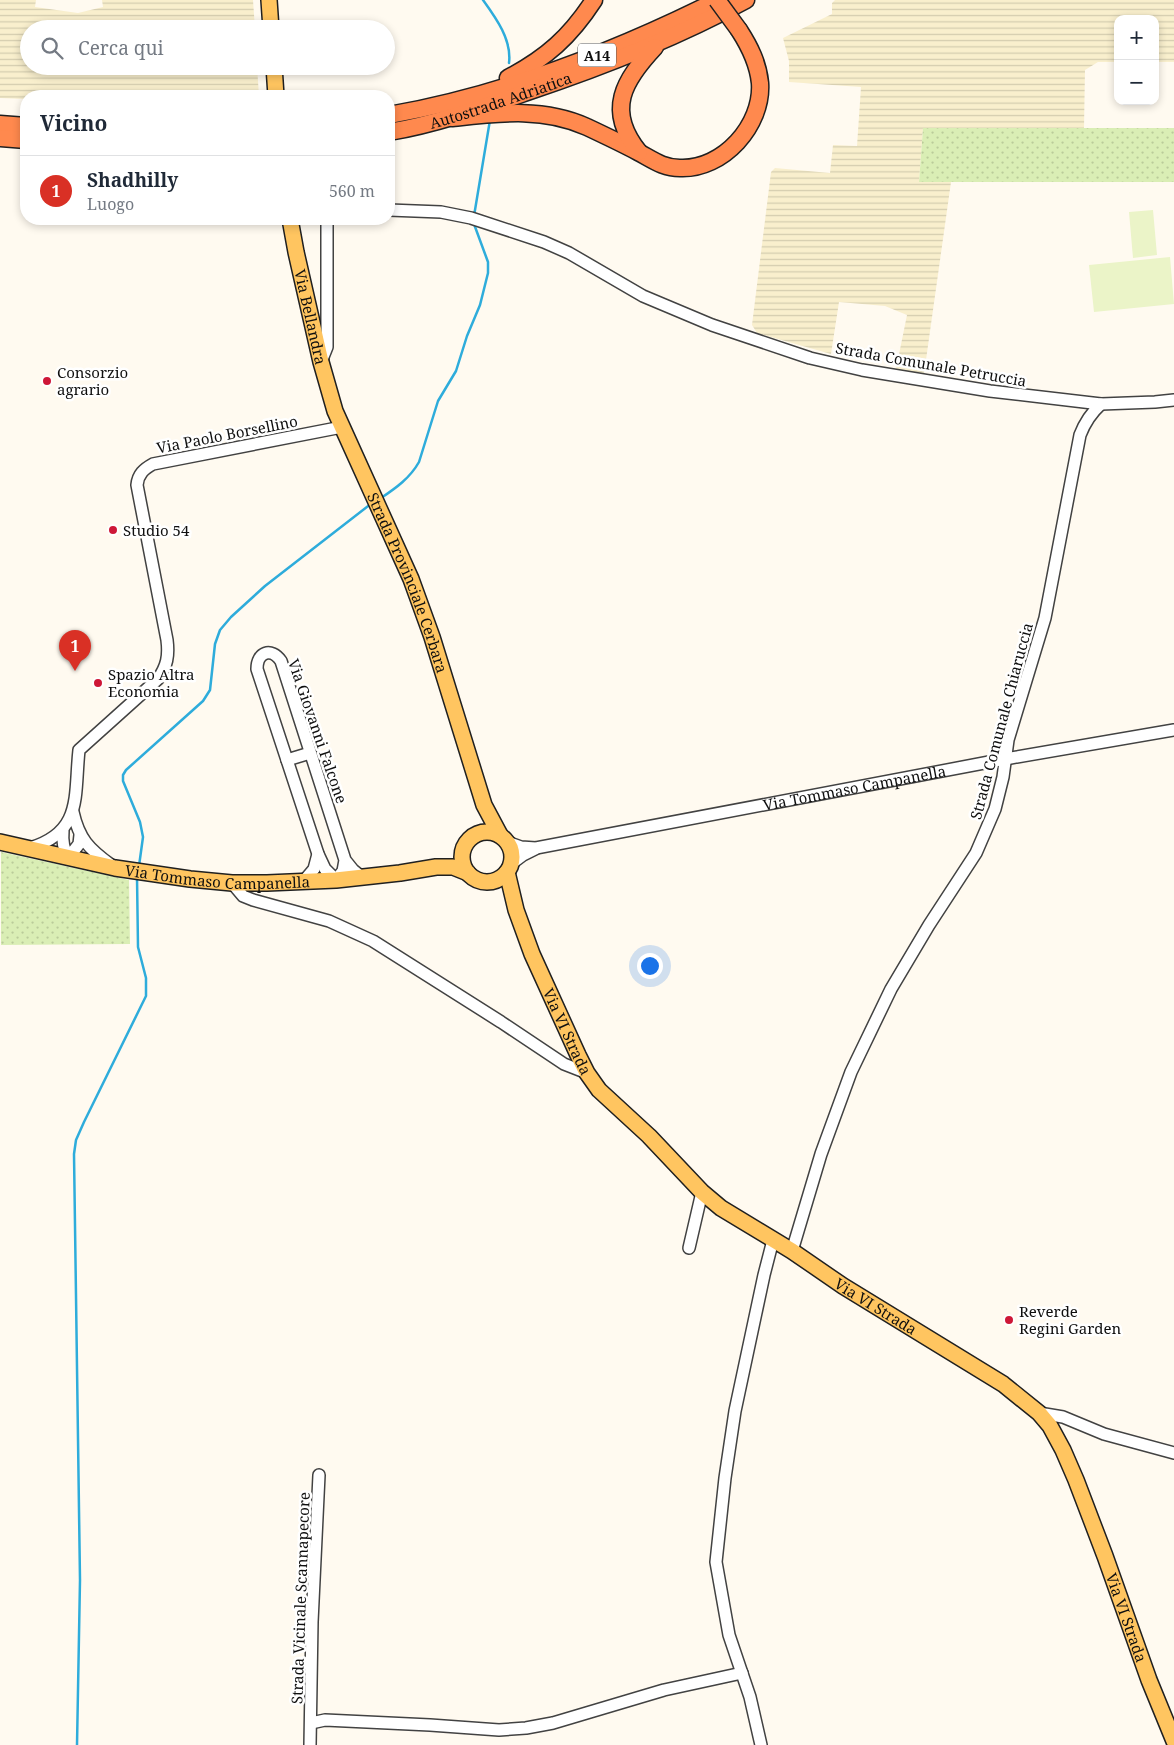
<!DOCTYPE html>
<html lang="it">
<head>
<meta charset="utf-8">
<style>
  body { margin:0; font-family:"Noto Serif",serif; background:#f6f6f7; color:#1f2937 }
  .controls { position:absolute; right:15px; top:15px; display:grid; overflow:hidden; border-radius:10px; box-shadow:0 2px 8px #0003 }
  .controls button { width:45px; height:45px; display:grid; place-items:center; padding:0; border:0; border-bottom:1px solid #e0e1e3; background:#fff; color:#1f2937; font:25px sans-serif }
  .you { position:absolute; left:649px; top:965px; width:18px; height:18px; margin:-12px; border:4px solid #fff; border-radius:50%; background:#1a73e8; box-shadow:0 0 0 8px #1a73e833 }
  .badge { display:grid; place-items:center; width:32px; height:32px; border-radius:50%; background:#d93025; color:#fff; font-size:16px; font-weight:700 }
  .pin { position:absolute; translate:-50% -41px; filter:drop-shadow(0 1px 2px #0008) }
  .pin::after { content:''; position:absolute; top:26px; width:18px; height:15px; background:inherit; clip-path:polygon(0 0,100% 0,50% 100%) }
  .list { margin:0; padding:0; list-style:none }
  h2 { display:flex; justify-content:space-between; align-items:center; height:65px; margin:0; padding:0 20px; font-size:21px }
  h2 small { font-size:16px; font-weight:400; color:#747a83 }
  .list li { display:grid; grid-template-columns:32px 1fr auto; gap:15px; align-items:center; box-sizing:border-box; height:70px; padding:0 20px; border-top:1px solid #e0e1e3 }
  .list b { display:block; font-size:19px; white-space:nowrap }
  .list p { margin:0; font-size:16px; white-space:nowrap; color:#747a83 }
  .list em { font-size:16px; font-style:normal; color:#747a83 }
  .icon { flex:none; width:28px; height:28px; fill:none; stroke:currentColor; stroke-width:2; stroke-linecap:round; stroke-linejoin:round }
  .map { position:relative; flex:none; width:1174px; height:1745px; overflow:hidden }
  .search { position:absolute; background:#fff; box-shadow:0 2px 8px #0003; left:20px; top:20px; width:375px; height:55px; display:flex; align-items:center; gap:12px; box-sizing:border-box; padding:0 18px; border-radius:28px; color:#747a83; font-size:19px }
  .panel { position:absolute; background:#fff; box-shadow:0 2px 8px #0003; left:20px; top:90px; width:375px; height:135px; border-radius:20px }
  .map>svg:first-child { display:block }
</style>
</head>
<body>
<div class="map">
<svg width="1174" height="1745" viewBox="0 0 1174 1745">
  <defs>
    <pattern id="farmland-rules" width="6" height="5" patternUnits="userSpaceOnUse" patternTransform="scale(1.25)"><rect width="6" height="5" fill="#f9efcd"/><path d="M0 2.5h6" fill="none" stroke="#d4ccaf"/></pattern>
    <pattern id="green-dots" width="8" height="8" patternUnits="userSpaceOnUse" patternTransform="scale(1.25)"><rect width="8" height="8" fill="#daeeb5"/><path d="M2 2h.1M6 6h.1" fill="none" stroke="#bacb9a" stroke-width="1.8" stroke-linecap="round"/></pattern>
  </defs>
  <rect width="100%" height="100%" fill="#fffaf0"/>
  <path fill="url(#farmland-rules)" d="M 0,0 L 36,0 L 35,7 L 78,13 L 103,7 L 102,0 L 253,0 L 255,29 L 29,29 L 29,66 L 257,66 L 259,96 L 26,96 L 26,99 L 0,98 Z
    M 835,0 L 1174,0 L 1174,62 L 1155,62 L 1155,19 L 1118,19 L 1118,62 L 1098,62 L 1085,70 L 1084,128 L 923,128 L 919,182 L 951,182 L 924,374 L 896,369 L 907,315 L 885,306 L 839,302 L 831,354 L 757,333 L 752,325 L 771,172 L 775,168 L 830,173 L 833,145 L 857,146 L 861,87 L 789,82 L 789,61 L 783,38 L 832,14 L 832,3 Z"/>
  <path fill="url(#green-dots)" d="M 923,128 L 1174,128 L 1174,182 L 919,182 Z
    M 1,852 L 129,880 L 130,944 L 1,945 Z"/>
  <path fill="#ebf4c8" d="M 1153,210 L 1157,255 L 1133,258 L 1129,212 Z
    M 1170,257 L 1174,304 L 1094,312 L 1089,265 Z"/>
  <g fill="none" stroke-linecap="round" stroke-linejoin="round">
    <path stroke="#2eacdb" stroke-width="2.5" d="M 483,0 C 496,18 512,40 509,63
      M 474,216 L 490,120
      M 381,498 C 396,488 410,478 419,462 L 438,401 L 456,371 L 467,336 L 480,305 L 488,273 L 488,262 L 474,224
      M 139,866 L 143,837 L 140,822 L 123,781 L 123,775 L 126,770 L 203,701 L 210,690 L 215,644 L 220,630 L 231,617 L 265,586 L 372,503
      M 77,1745 L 80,1580 L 74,1154 L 76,1140 L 84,1122 L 146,996 L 146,978 L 138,947 L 137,877"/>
    <g stroke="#424242" stroke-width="14">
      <g id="minor">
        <path d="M 389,210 L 441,212 L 471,218 L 544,242 L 569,253 L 643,296 L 712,325 L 810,358 L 862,370 L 990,391 L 1101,404 L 1155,402 L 1174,400"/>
        <path d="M 321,362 L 327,347 L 327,219"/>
        <path d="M 287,760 L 310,753"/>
        <path d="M 73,812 C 79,839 89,849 111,865"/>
        <path d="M 63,831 C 62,841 63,848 68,858 L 79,844 L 80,835"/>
        <path id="s1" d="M 507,842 L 521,847 L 536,848 L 1005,759 L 1174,730"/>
        <path d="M 30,848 C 83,832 74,796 79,750 L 158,679 C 167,666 169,656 167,640 L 137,485 C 138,474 144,469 153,464 L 342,427"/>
        <path d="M 345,860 L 343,871 L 336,880 L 325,869 L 318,854 L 257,669 C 257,652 271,647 281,661 L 345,860 L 353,870 L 363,878"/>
        <path d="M 511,864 L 523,855 L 535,849"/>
        <path d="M 303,882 L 314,869 L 318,854"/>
        <path d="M 232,883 L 243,896 L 253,900 L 329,921 L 373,941 L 501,1022 L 564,1064 L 587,1073"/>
        <path d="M 689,1248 L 702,1192"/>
        <path d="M 792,1251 L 821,1154 L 851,1072 L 891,989 L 929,925 L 976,853 L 995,809 L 1003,777 L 1008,740 L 1045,618 L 1080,435 C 1085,422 1091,413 1101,404"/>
        <path d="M 1039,1413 L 1063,1417 L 1104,1434 L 1174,1453"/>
        <path d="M 311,1723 L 325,1720 L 430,1725 L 499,1730 L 526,1728 L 553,1723 L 664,1690 L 742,1673"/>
        <path d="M 310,1745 L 312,1622 L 319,1475"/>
        <path d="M 761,1745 L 750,1697 L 729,1635 L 716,1562 L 725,1478 L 735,1411 L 764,1275 L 773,1240"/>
      </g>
    </g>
    <g stroke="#202020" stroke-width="18">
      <g id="major">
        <path d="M 269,0 L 271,29"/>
        <path d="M 274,66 L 276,96"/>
        <path id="s2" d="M 290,219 L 296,252 L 321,362 L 335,411 L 411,579 L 432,637 L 484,805 L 500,835"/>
        <circle cx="487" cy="857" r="25"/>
        <path id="s3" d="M 0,842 L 115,868 L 190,879 L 232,883 L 267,883 L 336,880 L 400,873 L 436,867 L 453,867 L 468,873"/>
        <path id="s4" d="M 507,872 L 516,910 L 532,954 L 578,1055 L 587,1073 L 599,1090 L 649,1136 L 702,1192 L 721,1208 L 792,1251 L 843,1286 L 1003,1384 L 1039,1413 L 1050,1426 L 1063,1450 L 1076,1480 L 1105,1556 L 1149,1680 L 1174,1741"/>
      </g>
    </g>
    <g stroke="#202020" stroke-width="19">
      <g id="highway">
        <path d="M 508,78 C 546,58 570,37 594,0"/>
        <path d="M 389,115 C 504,95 614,52 718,0"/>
        <path d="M 452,118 C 498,113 544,107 587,127 C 604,135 621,143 638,152 C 653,160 663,168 680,168 C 723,170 763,125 760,83 C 758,63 750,47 739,30"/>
        <path d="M 0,124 L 26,126"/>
        <path id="s5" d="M 389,132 C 436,124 481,108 527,92 C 602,67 676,38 746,0"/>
        <path d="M 0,138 L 26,140"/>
        <path d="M 639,152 C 605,110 624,80 655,47"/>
      </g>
    </g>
    <use href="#minor" stroke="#fff" stroke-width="11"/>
    <use href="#major" stroke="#ffc560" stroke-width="15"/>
    <use href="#highway" stroke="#ff894e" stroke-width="16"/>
    <g stroke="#202020" stroke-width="19" stroke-linecap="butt">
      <path id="highway-bridge" d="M 717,0 L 739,30"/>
    </g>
    <use href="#highway-bridge" stroke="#ff894e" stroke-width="16"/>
  </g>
  <g fill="#ce1737" stroke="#fff" stroke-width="2">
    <circle cx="47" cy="381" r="5"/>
    <circle cx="113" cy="530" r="5"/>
    <circle cx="98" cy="683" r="5"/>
    <circle cx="1009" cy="1320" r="5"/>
  </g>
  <g text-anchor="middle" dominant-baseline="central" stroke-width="5" stroke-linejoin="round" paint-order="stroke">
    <rect fill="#fff" stroke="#575757" stroke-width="1" x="578" y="43.5" width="38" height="23" rx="4"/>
    <g font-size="14" font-weight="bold" fill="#0f0f0f">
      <text x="597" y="55">A14</text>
    </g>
    <g font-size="15" fill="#0f0f0f" stroke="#fff">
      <text stroke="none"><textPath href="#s5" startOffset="116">Autostrada Adriatica</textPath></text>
      <text stroke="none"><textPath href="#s2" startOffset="100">Via Bellandra</textPath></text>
      <text transform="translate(931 364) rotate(10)">Strada Comunale Petruccia</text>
      <text transform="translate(227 434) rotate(-11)">Via Paolo Borsellino</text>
      <text stroke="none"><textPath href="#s2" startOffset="384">Strada Provinciale Cerbara</textPath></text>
      <text transform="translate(1001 721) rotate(-75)">Strada Comunale Chiaruccia</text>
      <text transform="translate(318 731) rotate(71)">Via Giovanni Falcone</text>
      <text stroke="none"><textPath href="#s1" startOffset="354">Via Tommaso Campanella</textPath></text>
      <text stroke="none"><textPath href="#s3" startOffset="221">Via Tommaso Campanella</textPath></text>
      <text stroke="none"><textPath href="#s4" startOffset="171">Via VI Strada</textPath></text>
      <text stroke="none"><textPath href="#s4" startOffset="591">Via VI Strada</textPath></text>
      <text transform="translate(300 1598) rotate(-88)">Strada Vicinale Scannapecore</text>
      <text stroke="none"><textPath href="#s4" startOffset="1010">Via VI Strada</textPath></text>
    </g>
    <g font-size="15" fill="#0f0f0f" stroke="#fff" text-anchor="start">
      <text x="57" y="372">Consorzio<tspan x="57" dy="17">agrario</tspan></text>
      <text x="123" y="530">Studio 54</text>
      <text x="108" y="674">Spazio Altra<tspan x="108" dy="17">Economia</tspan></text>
      <text x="1019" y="1311">Reverde<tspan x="1019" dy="17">Regini Garden</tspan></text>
    </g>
  </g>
</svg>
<div class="controls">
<button>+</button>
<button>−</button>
</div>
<div class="you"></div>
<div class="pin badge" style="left:75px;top:671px">1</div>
<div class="search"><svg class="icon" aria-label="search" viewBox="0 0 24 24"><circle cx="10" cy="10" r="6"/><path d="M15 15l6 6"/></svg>Cerca qui</div>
<section class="panel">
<h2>Vicino<small></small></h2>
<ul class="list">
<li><span class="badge">1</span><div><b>Shadhilly</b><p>Luogo</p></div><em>560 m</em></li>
</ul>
</section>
</div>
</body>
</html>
